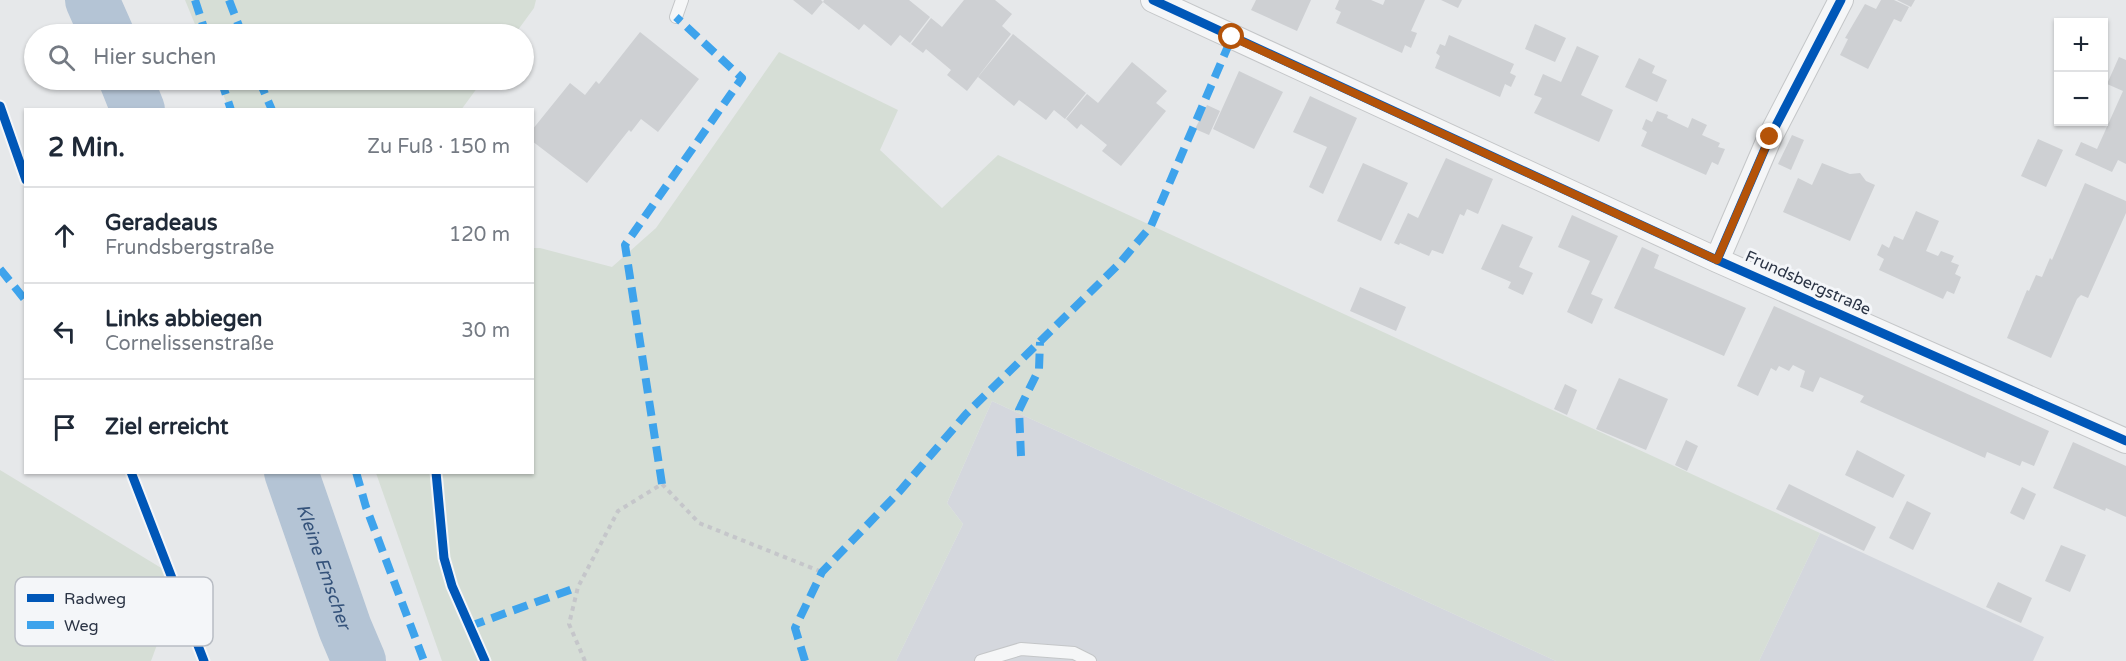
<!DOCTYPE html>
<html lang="de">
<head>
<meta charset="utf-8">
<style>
  body { margin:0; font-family:"Varela Round",sans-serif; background:#f2f2f3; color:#1f2937 }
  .controls { position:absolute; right:18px; top:18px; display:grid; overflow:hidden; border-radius:0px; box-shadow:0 2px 4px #0004 }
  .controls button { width:54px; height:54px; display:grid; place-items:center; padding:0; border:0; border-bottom:2px solid #e0e1e3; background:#fff; color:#1f2937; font:30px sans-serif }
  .stop { position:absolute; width:18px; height:18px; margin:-14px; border:4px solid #b45309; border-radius:50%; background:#fff }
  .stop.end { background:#b45309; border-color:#fff; box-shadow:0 2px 6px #0008 }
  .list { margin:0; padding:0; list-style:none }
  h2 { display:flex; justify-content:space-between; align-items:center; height:78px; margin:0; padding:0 24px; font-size:26px }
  h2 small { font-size:20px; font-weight:400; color:#747a83 }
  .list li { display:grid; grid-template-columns:39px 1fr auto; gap:18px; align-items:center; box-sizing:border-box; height:96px; padding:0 24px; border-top:2px solid #e0e1e3 }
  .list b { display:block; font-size:22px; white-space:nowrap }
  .list p { margin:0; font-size:20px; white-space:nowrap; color:#747a83 }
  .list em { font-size:20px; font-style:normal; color:#747a83 }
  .icon { flex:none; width:33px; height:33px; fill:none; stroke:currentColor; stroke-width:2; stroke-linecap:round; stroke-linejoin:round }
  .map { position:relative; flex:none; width:2126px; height:661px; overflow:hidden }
  .search { position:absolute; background:#fff; box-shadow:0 2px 4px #0004; left:24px; top:24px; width:510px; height:66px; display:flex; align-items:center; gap:15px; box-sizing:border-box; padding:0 21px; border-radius:33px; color:#747a83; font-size:22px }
  .panel { position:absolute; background:#fff; box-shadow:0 2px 4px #0004; left:24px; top:108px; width:510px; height:366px; border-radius:0px }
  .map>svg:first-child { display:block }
</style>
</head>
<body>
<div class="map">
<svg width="2126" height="661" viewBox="0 0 2126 661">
  <rect width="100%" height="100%" fill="#e6e8ea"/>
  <path fill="#d4d7dd" d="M 992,401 L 1556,661 L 896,661 L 963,524 L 947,503 Z
    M 1820,533 L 2044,637 L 2033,661 L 1759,661 Z"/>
  <path fill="#d6ded6" d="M 185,0 L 536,0 L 534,8 L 515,34 L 199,34 Z
    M 779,52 L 898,110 L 880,150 L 942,208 L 998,155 L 1820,533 L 1759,661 L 1556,661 L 992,401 L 947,503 L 963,524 L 896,661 L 442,661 L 376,473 L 532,472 L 533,248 L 540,248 L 612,267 L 656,228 Z
    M 217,80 L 483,80 L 461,110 L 229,109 Z
    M 0,470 L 181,580 L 151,661 L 0,661 Z"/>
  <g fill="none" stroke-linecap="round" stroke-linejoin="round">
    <g stroke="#b4c4d5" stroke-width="54">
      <path d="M 92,0 L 107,34"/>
      <path d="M 126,80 L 138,110"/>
      <path id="s1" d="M 291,472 L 345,628 L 359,661"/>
    </g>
  </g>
  <path fill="#ced0d3" d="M 793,0 L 821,0 L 823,2 L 812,15 Z
    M 824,0 L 909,0 L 930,17 L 910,43 L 900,35 L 891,46 L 864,24 L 859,30 L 823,2 Z
    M 964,0 L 995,0 L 1012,14 L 1002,26 L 1011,34 L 967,91 L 947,75 L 951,70 L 926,49 L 923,53 L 911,44 L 931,18 L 942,27 Z
    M 1256,0 L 1311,0 L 1297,31 L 1251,10 Z
    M 1339,0 L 1371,0 L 1383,5 L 1385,0 L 1425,0 L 1411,31 L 1417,33 L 1411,48 L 1405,45 L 1402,53 L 1336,23 L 1341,12 L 1335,9 Z
    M 1441,0 L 1462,0 L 1458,8 Z
    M 1881,0 L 1894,0 L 1909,7 L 1901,22 L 1894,19 L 1868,69 L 1840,55 L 1848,39 L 1845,38 L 1865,4 L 1876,9 Z
    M 1897,0 L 1915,0 L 1911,7 Z
    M 1535,24 L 1566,38 L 1555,62 L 1525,49 Z
    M 640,32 L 699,79 L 658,132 L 641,119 L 631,132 L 629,130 L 587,183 L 532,141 L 532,130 L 570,83 L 585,95 L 596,81 L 599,84 Z
    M 1013,34 L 1086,93 L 1065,119 L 1054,110 L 1046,120 L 1019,100 L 1014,106 L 978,77 Z
    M 1449,35 L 1514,64 L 1510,73 L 1516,76 L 1511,87 L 1505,84 L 1500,97 L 1435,68 L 1440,56 L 1436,53 L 1440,44 L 1445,46 Z
    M 1577,46 L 1599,56 L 1581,95 L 1613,110 L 1599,142 L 1534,113 L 1542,98 L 1534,95 L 1543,74 L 1561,82 Z
    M 2119,57 L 2126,60 L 2126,164 L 2118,160 L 2112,172 L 2075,155 L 2081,142 L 2097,149 L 2123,91 L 2107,84 Z
    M 1639,58 L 1655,66 L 1652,73 L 1667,80 L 1657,102 L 1625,87 Z
    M 1132,62 L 1167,91 L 1156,103 L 1166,111 L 1121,166 L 1102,151 L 1107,145 L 1081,124 L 1077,129 L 1066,119 L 1087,94 L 1098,103 Z
    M 1239,71 L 1283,92 L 1254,149 L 1213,129 Z
    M 1310,96 L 1357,118 L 1323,194 L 1309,187 L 1327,147 L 1293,132 Z
    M 1207,105 L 1220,111 L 1209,135 L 1195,129 Z
    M 1657,111 L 1668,115 L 1667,118 L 1688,128 L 1692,118 L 1707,125 L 1702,135 L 1720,143 L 1718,147 L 1725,149 L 1718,165 L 1712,162 L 1706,175 L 1641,146 L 1647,132 L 1642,129 L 1646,119 L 1652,122 Z
    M 1792,135 L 1804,140 L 1791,170 L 1778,164 Z
    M 2038,139 L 2063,150 L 2046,187 L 2021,176 Z
    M 1446,158 L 1493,179 L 1478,214 L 1467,209 L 1464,216 L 1460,214 L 1443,254 L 1432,250 L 1429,256 L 1400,243 L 1399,245 L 1394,243 L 1408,213 L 1418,218 Z
    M 1363,163 L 1408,183 L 1381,241 L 1337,221 Z
    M 1822,163 L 1850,174 L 1860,173 L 1866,181 L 1875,185 L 1850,241 L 1783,212 L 1798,178 L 1812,185 Z
    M 2085,183 L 2126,201 L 2126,213 L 2088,298 L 2081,295 L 2077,299 L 2051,358 L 2007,338 L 2027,290 L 2029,291 L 2036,275 L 2042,277 L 2050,258 L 2052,260 Z
    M 1916,211 L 1939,221 L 1926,251 L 1938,256 L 1941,251 L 1954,256 L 1951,262 L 1959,265 L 1955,274 L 1961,277 L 1954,294 L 1947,291 L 1943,299 L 1879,270 L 1884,259 L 1877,255 L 1882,244 L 1889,248 L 1894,236 L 1903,240 Z
    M 1572,215 L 1618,236 L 1591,294 L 1603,299 L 1592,324 L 1567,312 L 1590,261 L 1558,247 Z
    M 1502,224 L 1533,237 L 1519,267 L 1533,273 L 1523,295 L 1508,288 L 1511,282 L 1481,269 Z
    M 1642,247 L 1659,255 L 1654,268 L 1746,308 L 1724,356 L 1614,308 Z
    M 1360,287 L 1406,307 L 1396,331 L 1350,311 Z
    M 1774,306 L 2049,431 L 2034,466 L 2022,461 L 2020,466 L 1987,452 L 1985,458 L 1860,402 L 1864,396 L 1820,377 L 1813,392 L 1800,387 L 1805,371 L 1793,365 L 1789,371 L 1779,366 L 1776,371 L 1771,368 L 1758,396 L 1737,386 Z
    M 1619,378 L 1668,399 L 1646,450 L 1596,429 Z
    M 1565,384 L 1577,390 L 1567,415 L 1554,409 Z
    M 1686,440 L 1698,446 L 1687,471 L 1675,465 Z
    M 2073,442 L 2126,466 L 2126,517 L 2106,508 L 2105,511 L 2053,488 Z
    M 1857,450 L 1905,475 L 1893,498 L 1845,475 Z
    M 1789,484 L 1876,527 L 1864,551 L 1776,509 Z
    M 2022,487 L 2036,494 L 2024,520 L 2010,513 Z
    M 1907,501 L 1931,513 L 1913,550 L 1889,538 Z
    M 2061,545 L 2086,555 L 2070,592 L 2045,581 Z
    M 1998,582 L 2032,598 L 2021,623 L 1986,607 Z"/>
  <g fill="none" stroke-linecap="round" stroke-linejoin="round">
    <g stroke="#c4c6c8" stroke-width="14">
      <path id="lane" d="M 676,17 L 682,0
        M 981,661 L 1021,649 L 1074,653 L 1090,661"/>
    </g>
    <g stroke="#c4c6c8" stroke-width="26">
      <path id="street" d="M 1153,0 L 1717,260 L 2126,441
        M 1717,260 L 1770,137 L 1841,0"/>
    </g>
    <path stroke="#c5c6ca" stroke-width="4" stroke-dasharray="4.5 4.5" stroke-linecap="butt" d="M 585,661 L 569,624 L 578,587 L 618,511 L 662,484 L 699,523 L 822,572"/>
    <use href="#lane" stroke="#f5f6f7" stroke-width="12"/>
    <use href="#street" stroke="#f5f6f7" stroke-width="24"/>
    <path stroke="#3ea3ec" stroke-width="8" stroke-dasharray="15 8" stroke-linecap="butt" d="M 195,0 L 206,34
      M 229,0 L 242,34
      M 221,80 L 231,110
      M 259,80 L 272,110
      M 0,269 L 26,301
      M 1021,456 L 1019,410 L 1039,369 L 1040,342
      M 356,472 L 366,507 L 424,661
      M 662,484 L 625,245 L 742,78 L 676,17
      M 470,626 L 578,587
      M 805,661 L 795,628 L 822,572 L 900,491 L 966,414 L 1119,264 L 1151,226 L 1232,37"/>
    <g stroke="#f4f6f9" stroke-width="13">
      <path id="cycleway" d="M 1153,0 L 1717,260 L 2126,441
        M 0,106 L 26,180
        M 1717,260 L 1770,137 L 1841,0
        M 131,472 L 204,661
        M 436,472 L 444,558 L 452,586 L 485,661"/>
    </g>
    <use href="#cycleway" stroke="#0057b8" stroke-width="9"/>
  </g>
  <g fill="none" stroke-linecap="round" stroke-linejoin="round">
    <path stroke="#b45309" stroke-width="8" d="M 1232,37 L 1717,260 L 1770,137"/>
  </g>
  <g text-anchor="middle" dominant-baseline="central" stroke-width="6" stroke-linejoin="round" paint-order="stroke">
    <g font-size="16" fill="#2b3445" stroke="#f4f6f9">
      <text transform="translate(1808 283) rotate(24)">Frundsbergstraße</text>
    </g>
    <g font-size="18" font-style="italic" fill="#34527a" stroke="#f4f6f9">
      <text stroke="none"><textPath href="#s1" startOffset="100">Kleine Emscher</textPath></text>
    </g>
  </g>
  <rect x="15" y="577" width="198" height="69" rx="9" fill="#f4f6f9" stroke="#b8bcc3" stroke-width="1.5"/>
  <rect x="27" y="594" width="27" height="8" fill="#0057b8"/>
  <rect x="27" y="621" width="27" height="8" fill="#3ea3ec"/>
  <g font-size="16" fill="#2b3445">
    <text x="64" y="604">Radweg</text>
    <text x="64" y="631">Weg</text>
  </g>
</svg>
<div class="controls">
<button>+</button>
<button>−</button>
</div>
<div class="stop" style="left:1232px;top:37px"></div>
<div class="stop end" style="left:1770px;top:137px"></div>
<div class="search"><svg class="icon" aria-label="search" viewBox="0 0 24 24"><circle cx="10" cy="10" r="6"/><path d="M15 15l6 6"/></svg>Hier suchen</div>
<section class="panel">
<h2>2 Min.<small>Zu Fuß · 150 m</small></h2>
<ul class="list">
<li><svg class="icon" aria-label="ahead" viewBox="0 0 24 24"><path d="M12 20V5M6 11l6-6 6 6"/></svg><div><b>Geradeaus</b><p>Frundsbergstraße</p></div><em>120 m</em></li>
<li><svg class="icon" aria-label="left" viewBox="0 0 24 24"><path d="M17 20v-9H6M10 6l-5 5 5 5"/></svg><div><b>Links abbiegen</b><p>Cornelissenstraße</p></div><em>30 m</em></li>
<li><svg class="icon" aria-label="arrive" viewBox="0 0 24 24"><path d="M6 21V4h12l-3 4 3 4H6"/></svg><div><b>Ziel erreicht</b></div></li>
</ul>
</section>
</div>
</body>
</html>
